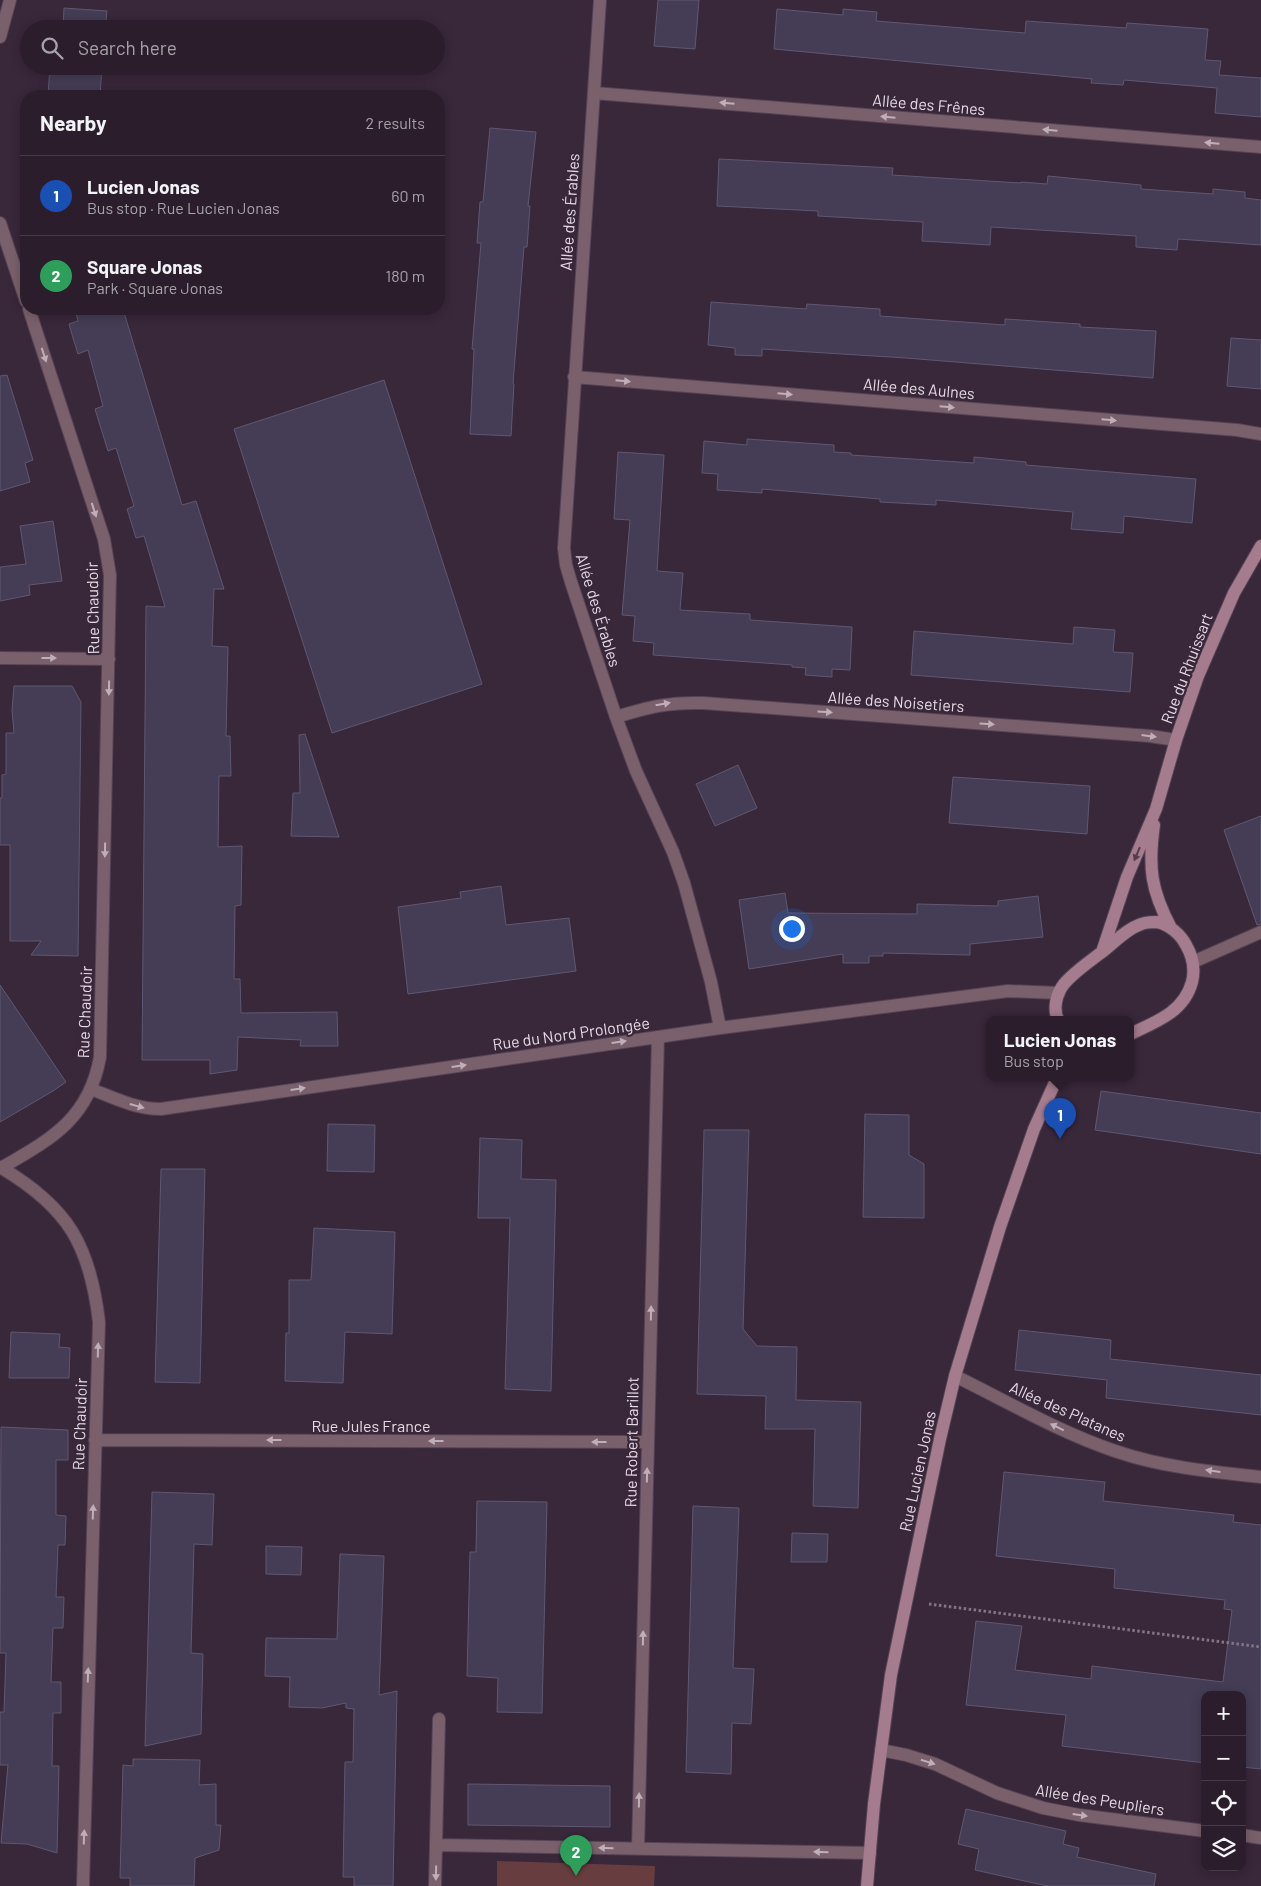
<!DOCTYPE html>
<html lang="en">
<head>
<meta charset="utf-8">
<style>
  body { margin:0; font-family:Barlow,sans-serif; background:#332634; color:#f1f3f6 }
  .controls { position:absolute; right:15px; bottom:15px; display:grid; overflow:hidden; border-radius:10px; box-shadow:0 2px 12px #0003 }
  .controls button { width:45px; height:45px; display:grid; place-items:center; padding:0; border:0; border-bottom:1px solid #473b48; background:#2b1d2c; color:#f1f3f6; font:25px sans-serif }
  .you { position:absolute; left:791px; top:928px; width:18px; height:18px; margin:-12px; border:4px solid #fff; border-radius:50%; background:#1a73e8; box-shadow:0 0 0 8px #1a73e833 }
  .badge { display:grid; place-items:center; width:32px; height:32px; border-radius:50%; background:#8bbbb9; color:#fff; font-size:16px; font-weight:700 }
  .pin { position:absolute; translate:-50% -41px; filter:drop-shadow(0 1px 2px #0008) }
  .pin::after { content:''; position:absolute; top:26px; width:18px; height:15px; background:inherit; clip-path:polygon(0 0,100% 0,50% 100%) }
  .popup { position:absolute; left:986px; top:1016px; width:148px; height:65px; box-sizing:border-box; display:grid; place-content:center; border-radius:10px; background:#2b1d2c; filter:drop-shadow(0 1px 4px #0005); font-size:16px; white-space:nowrap; color:#a6a2a9 }
  .popup b { font-size:19px; color:#f1f3f6 }
  .popup::after { content:''; position:absolute; left:50%; top:100%; margin-left:-10px; border:10px solid transparent; border-top-color:#2b1d2c }
  .list { margin:0; padding:0; list-style:none }
  h2 { display:flex; justify-content:space-between; align-items:center; height:65px; margin:0; padding:0 20px; font-size:21px }
  h2 small { font-size:16px; font-weight:400; color:#a6a2a9 }
  .list li { display:grid; grid-template-columns:32px 1fr auto; gap:15px; align-items:center; box-sizing:border-box; height:80px; padding:0 20px; border-top:1px solid #473b48 }
  .list b { display:block; font-size:19px; white-space:nowrap }
  .list p { margin:0; font-size:16px; white-space:nowrap; color:#a6a2a9 }
  .list em { font-size:16px; font-style:normal; color:#a6a2a9 }
  .icon { flex:none; width:28px; height:28px; fill:none; stroke:currentColor; stroke-width:2; stroke-linecap:round; stroke-linejoin:round }
  .map { position:relative; flex:none; width:1261px; height:1886px; overflow:hidden }
  .search { position:absolute; background:#2b1d2c; box-shadow:0 2px 12px #0003; left:20px; top:20px; width:425px; height:55px; display:flex; align-items:center; gap:12px; box-sizing:border-box; padding:0 18px; border-radius:28px; color:#a6a2a9; font-size:19px }
  .panel { position:absolute; background:#2b1d2c; box-shadow:0 2px 12px #0003; left:20px; top:90px; width:425px; height:225px; border-radius:20px }
  .map>svg:first-child { display:block }
</style>
</head>
<body>
<div class="map">
<svg width="1261" height="1886" viewBox="0 0 1261 1886">
  <rect width="100%" height="100%" fill="#39273a"/>
  <path fill="#673d3f" d="M 497,1861 L 655,1866 L 654,1886 L 497,1886 Z"/>
  <path fill="#443d55" stroke="#5f5872" d="M 658,0 L 699,0 L 695,49 L 654,46 Z
    M 64,8 L 107,11 L 105,29 L 63,29 Z
    M 777,9 L 843,15 L 843,9 L 877,12 L 876,21 L 1025,33 L 1026,21 L 1126,28 L 1127,23 L 1208,29 L 1205,60 L 1221,61 L 1219,75 L 1261,78 L 1261,117 L 1215,113 L 1217,88 L 1124,80 L 1123,85 L 1091,83 L 1092,79 L 774,49 Z
    M 50,66 L 102,66 L 100,96 L 48,95 Z
    M 490,128 L 536,132 L 528,206 L 530,206 L 527,247 L 524,247 L 513,383 L 514,384 L 511,436 L 470,434 L 474,349 L 472,349 L 481,243 L 477,243 L 480,202 L 483,202 Z
    M 719,159 L 893,168 L 892,175 L 1021,183 L 1021,182 L 1047,184 L 1048,176 L 1141,185 L 1141,189 L 1213,194 L 1213,189 L 1245,192 L 1245,198 L 1261,200 L 1261,245 L 1178,239 L 1177,250 L 1136,247 L 1136,236 L 991,227 L 990,245 L 922,241 L 923,222 L 818,216 L 818,211 L 717,206 Z
    M 711,302 L 806,309 L 807,304 L 880,309 L 880,316 L 1005,325 L 1005,319 L 1080,324 L 1080,327 L 1156,331 L 1153,378 L 906,358 L 762,349 L 762,356 L 735,355 L 735,348 L 708,345 Z
    M 75,309 L 123,309 L 182,505 L 196,501 L 224,589 L 214,589 L 212,646 L 228,647 L 226,736 L 230,736 L 231,776 L 219,776 L 218,847 L 242,846 L 241,905 L 235,906 L 234,979 L 240,979 L 241,1013 L 337,1012 L 338,1046 L 300,1046 L 301,1040 L 238,1037 L 237,1070 L 210,1074 L 210,1060 L 142,1060 L 146,606 L 165,607 L 144,536 L 136,538 L 127,509 L 134,506 L 116,448 L 108,451 L 95,409 L 103,406 L 88,350 L 78,354 L 73,338 L 69,324 L 78,321 Z
    M 1231,338 L 1261,340 L 1261,389 L 1227,386 Z
    M 7,375 L 33,460 L 25,463 L 30,482 L 0,491 L 0,376 Z
    M 384,380 L 482,684 L 332,733 L 234,429 Z
    M 747,439 L 834,445 L 834,452 L 851,453 L 851,455 L 974,463 L 974,457 L 1026,462 L 1026,465 L 1196,479 L 1192,523 L 1124,516 L 1123,533 L 1071,529 L 1073,512 L 936,500 L 936,505 L 880,502 L 880,499 L 762,489 L 762,493 L 717,490 L 718,474 L 702,473 L 704,441 L 747,445 Z
    M 618,452 L 664,455 L 657,571 L 683,573 L 680,610 L 750,614 L 750,620 L 852,627 L 850,670 L 832,669 L 832,677 L 805,675 L 806,668 L 792,667 L 792,665 L 653,655 L 654,643 L 633,641 L 635,616 L 622,615 L 630,520 L 614,519 Z
    M 53,521 L 62,581 L 29,585 L 30,595 L 0,601 L 0,567 L 26,564 L 20,526 Z
    M 1074,627 L 1115,630 L 1113,652 L 1133,653 L 1130,692 L 911,675 L 914,631 L 1073,644 Z
    M 14,686 L 72,686 L 81,702 L 78,956 L 31,955 L 41,941 L 10,941 L 10,845 L 0,845 L 0,798 L 2,798 L 2,775 L 6,774 L 6,733 L 14,733 L 12,710 Z
    M 305,734 L 339,837 L 291,836 L 293,793 L 300,793 L 299,735 Z
    M 738,765 L 757,808 L 715,826 L 696,784 Z
    M 953,777 L 1090,786 L 1087,834 L 949,823 Z
    M 1261,816 L 1261,924 L 1257,925 L 1224,830 Z
    M 501,886 L 506,925 L 569,918 L 576,971 L 408,994 L 398,907 L 461,898 L 460,892 Z
    M 785,893 L 788,913 L 917,914 L 917,904 L 998,906 L 998,901 L 1038,896 L 1043,937 L 970,944 L 970,955 L 883,953 L 883,956 L 869,956 L 869,963 L 843,963 L 843,954 L 749,969 L 739,900 Z
    M 0,985 L 66,1082 L 53,1091 L 0,1122 Z
    M 1101,1091 L 1261,1113 L 1261,1154 L 1095,1130 Z
    M 865,1114 L 909,1115 L 909,1155 L 924,1164 L 924,1218 L 863,1217 Z
    M 328,1124 L 375,1125 L 374,1172 L 327,1171 Z
    M 704,1130 L 749,1130 L 743,1329 L 757,1346 L 797,1347 L 796,1400 L 861,1402 L 858,1508 L 813,1506 L 815,1429 L 765,1429 L 766,1396 L 697,1394 Z
    M 480,1138 L 522,1140 L 521,1179 L 556,1180 L 551,1391 L 505,1389 L 510,1218 L 478,1218 Z
    M 161,1169 L 205,1169 L 200,1383 L 155,1382 Z
    M 314,1228 L 395,1232 L 392,1334 L 345,1332 L 343,1383 L 285,1381 L 286,1333 L 289,1333 L 289,1280 L 311,1280 Z
    M 1019,1330 L 1111,1340 L 1110,1359 L 1261,1375 L 1261,1415 L 1106,1398 L 1107,1380 L 1015,1370 Z
    M 11,1332 L 60,1334 L 59,1347 L 70,1348 L 69,1378 L 9,1378 Z
    M 1,1427 L 68,1430 L 68,1460 L 56,1460 L 56,1515 L 66,1516 L 65,1545 L 58,1545 L 56,1597 L 64,1597 L 63,1628 L 53,1628 L 51,1682 L 61,1682 L 61,1713 L 53,1713 L 52,1766 L 59,1766 L 57,1853 L 27,1844 L 1,1843 L 8,1765 L 0,1765 L 0,1712 L 4,1712 L 6,1653 L 0,1653 Z
    M 1004,1472 L 1105,1482 L 1103,1501 L 1234,1515 L 1233,1522 L 1261,1525 L 1261,1769 L 1242,1767 L 1242,1695 L 1205,1695 L 1205,1763 L 1062,1746 L 1066,1715 L 966,1705 L 976,1621 L 1022,1626 L 1015,1670 L 1091,1679 L 1092,1666 L 1223,1682 L 1232,1610 L 1224,1609 L 1225,1600 L 1114,1588 L 1115,1569 L 996,1556 Z
    M 152,1492 L 214,1494 L 212,1545 L 194,1544 L 191,1653 L 203,1654 L 201,1734 L 145,1746 Z
    M 477,1501 L 547,1502 L 542,1713 L 497,1712 L 498,1678 L 467,1676 L 470,1552 L 476,1552 Z
    M 693,1506 L 739,1508 L 733,1668 L 754,1669 L 751,1724 L 732,1723 L 731,1774 L 686,1772 Z
    M 792,1533 L 828,1534 L 827,1562 L 791,1562 Z
    M 266,1546 L 302,1547 L 301,1575 L 266,1574 Z
    M 340,1554 L 384,1556 L 379,1695 L 397,1691 L 393,1886 L 354,1886 L 354,1877 L 343,1877 L 345,1762 L 353,1762 L 354,1709 L 346,1708 L 346,1703 L 322,1708 L 289,1707 L 290,1677 L 265,1676 L 266,1638 L 337,1639 Z
    M 133,1759 L 200,1760 L 199,1785 L 216,1784 L 216,1825 L 221,1825 L 219,1850 L 195,1858 L 194,1886 L 130,1886 L 130,1878 L 120,1878 L 123,1765 L 133,1766 Z
    M 468,1784 L 610,1786 L 610,1827 L 468,1825 Z
    M 966,1809 L 1066,1831 L 1063,1844 L 1079,1848 L 1077,1857 L 1156,1874 L 1154,1886 L 1047,1886 L 975,1870 L 979,1849 L 958,1844 Z"/>
  <g fill="none" stroke-linecap="round" stroke-linejoin="round">
    <g stroke="#554355" stroke-width="14">
      <path id="street" d="M 600,0 L 564,548 L 566,565 L 571,582 L 616,717 L 636,771 L 673,852 L 684,883 L 711,982 L 720,1028
        M 0,37 L 10,0
        M 594,93 L 1261,147
        M 0,223 L 26,301
        M 574,377 L 1237,430 L 1261,434
        M 0,658 L 109,659
        M 616,717 C 649,707 668,702 703,703 L 1150,736 L 1176,740
        M 1193,962 L 1261,932
        M 91,1089 C 114,1098 136,1109 161,1109 L 720,1028 L 1008,991 L 1059,993
        M 0,1167 C 68,1207 90,1245 99,1322 L 83,1886
        M 1,1168 C 51,1139 89,1119 100,1057 L 110,575 L 104,539 L 29,309
        M 955,1376 C 1008,1402 1059,1432 1115,1451 C 1161,1467 1212,1472 1261,1477
        M 95,1440 L 647,1442
        M 881,1750 L 906,1755 L 935,1764 L 997,1793 L 1043,1808 L 1079,1815 L 1205,1831
        M 1242,1835 L 1261,1838
        M 436,1845 L 439,1719
        M 638,1849 L 658,1037
        M 435,1886 L 436,1845 L 870,1853"/>
    </g>
    <g stroke="#554355" stroke-width="14">
      <path id="secondary" d="M 1154,825 C 1148,868 1151,890 1171,928
        M 1102,952 L 1127,877 L 1156,809 L 1176,740 L 1198,676 L 1234,593 L 1261,546
        M 1058,1020 C 1053,1009 1056,994 1064,984 C 1074,972 1089,962 1102,952 C 1114,943 1125,930 1139,925 C 1144,922 1152,922 1157,922 C 1169,924 1181,935 1186,945 C 1193,957 1195,970 1192,982 C 1184,1012 1156,1022 1130,1034
        M 867,1886 L 874,1804 L 891,1675 L 940,1439 L 955,1376 L 1000,1227 L 1034,1129 L 1057,1078"/>
    </g>
    <path stroke="#847585" stroke-width="3" stroke-dasharray="2.5 2.5" stroke-linecap="butt" d="M 929,1604 L 1261,1647"/>
    <use href="#street" stroke="#7a606b" stroke-width="12"/>
    <use href="#secondary" stroke="#a57c8e" stroke-width="12"/>
  </g>
  <defs><path id="oneway-solid" d="M-6-.8H1V-3.2L6.5 0L1 3.2V.8H-6Z" transform="scale(1.25)"/></defs>
  <g fill="#c0afba">
    <use href="#oneway-solid" transform="translate(727 103) rotate(-175)"/>
    <use href="#oneway-solid" transform="translate(888 117) rotate(-175)"/>
    <use href="#oneway-solid" transform="translate(1050 130) rotate(-175)"/>
    <use href="#oneway-solid" transform="translate(1212 143) rotate(-175)"/>
    <use href="#oneway-solid" transform="translate(44 355) rotate(72)"/>
    <use href="#oneway-solid" transform="translate(623 381) rotate(5)"/>
    <use href="#oneway-solid" transform="translate(785 394) rotate(5)"/>
    <use href="#oneway-solid" transform="translate(947 407) rotate(5)"/>
    <use href="#oneway-solid" transform="translate(1109 420) rotate(5)"/>
    <use href="#oneway-solid" transform="translate(94 510) rotate(72)"/>
    <use href="#oneway-solid" transform="translate(49 658)"/>
    <use href="#oneway-solid" transform="translate(109 688) rotate(91)"/>
    <use href="#oneway-solid" transform="translate(663 704) rotate(-10)"/>
    <use href="#oneway-solid" transform="translate(825 712) rotate(4)"/>
    <use href="#oneway-solid" transform="translate(987 724) rotate(4)"/>
    <use href="#oneway-solid" transform="translate(1149 736) rotate(7)"/>
    <use href="#oneway-solid" transform="translate(105 850) rotate(91)"/>
    <use href="#oneway-solid" transform="translate(619 1042) rotate(-8)"/>
    <use href="#oneway-solid" transform="translate(459 1066) rotate(-8)"/>
    <use href="#oneway-solid" transform="translate(298 1089) rotate(-8)"/>
    <use href="#oneway-solid" transform="translate(137 1106) rotate(16)"/>
    <use href="#oneway-solid" transform="translate(651 1313) rotate(-89)"/>
    <use href="#oneway-solid" transform="translate(98 1350) rotate(-88)"/>
    <use href="#oneway-solid" transform="translate(1057 1427) rotate(-154)"/>
    <use href="#oneway-solid" transform="translate(274 1440) rotate(-180)"/>
    <use href="#oneway-solid" transform="translate(436 1441) rotate(-180)"/>
    <use href="#oneway-solid" transform="translate(599 1442) rotate(-180)"/>
    <use href="#oneway-solid" transform="translate(1213 1471) rotate(-172)"/>
    <use href="#oneway-solid" transform="translate(647 1475) rotate(-89)"/>
    <use href="#oneway-solid" transform="translate(93 1512) rotate(-88)"/>
    <use href="#oneway-solid" transform="translate(643 1638) rotate(-89)"/>
    <use href="#oneway-solid" transform="translate(88 1675) rotate(-88)"/>
    <use href="#oneway-solid" transform="translate(928 1762) rotate(18)"/>
    <use href="#oneway-solid" transform="translate(639 1800) rotate(-89)"/>
    <use href="#oneway-solid" transform="translate(1080 1815) rotate(8)"/>
    <use href="#oneway-solid" transform="translate(84 1837) rotate(-88)"/>
    <use href="#oneway-solid" transform="translate(606 1848) rotate(-179)"/>
    <use href="#oneway-solid" transform="translate(821 1852) rotate(-179)"/>
    <use href="#oneway-solid" transform="translate(436 1873) rotate(91)"/>
  </g>
  <use fill="#543c4f" href="#oneway-solid" transform="translate(1137 854) rotate(113)"/>
  <g text-anchor="middle" dominant-baseline="central" stroke-width="4.5" stroke-linejoin="round" paint-order="stroke">
    <g font-size="16" fill="#e5d9e5" stroke="#39273a">
      <text transform="translate(929 104) rotate(5)">Allée des Frênes</text>
      <text transform="translate(569 212) rotate(-86)">Allée des Érables</text>
      <text transform="translate(919 388) rotate(5)">Allée des Aulnes</text>
      <text transform="translate(92 608) rotate(-91)">Rue Chaudoir</text>
      <text transform="translate(599 610) rotate(73)">Allée des Érables</text>
      <text transform="translate(1186 668) rotate(-69)">Rue du Rhuissart</text>
      <text transform="translate(896 701) rotate(4)">Allée des Noisetiers</text>
      <text transform="translate(84 1012) rotate(-88)">Rue Chaudoir</text>
      <text transform="translate(571 1033) rotate(-8)">Rue du Nord Prolongée</text>
      <text transform="translate(1068 1411) rotate(24)">Allée des Platanes</text>
      <text transform="translate(79 1424) rotate(-88)">Rue Chaudoir</text>
      <text x="371" y="1425">Rue Jules France</text>
      <text transform="translate(631 1442) rotate(-89)">Rue Robert Barillot</text>
      <text transform="translate(917 1471) rotate(-78)">Rue Lucien Jonas</text>
      <text transform="translate(1100 1799) rotate(9)">Allée des Peupliers</text>
    </g>
  </g>
</svg>
<div class="controls">
<button>+</button>
<button>−</button>
<button><svg class="icon" aria-label="locate" viewBox="0 0 24 24"><circle cx="12" cy="12" r="6"/><path d="M12 2v4M12 18v4M2 12h4M18 12h4"/></svg></button>
<button><svg class="icon" aria-label="layers" viewBox="0 0 24 24"><path d="M12 4l9 5-9 5-9-5zM3 14l9 5 9-5"/></svg></button>
</div>
<div class="you"></div>
<div class="pin badge" style="left:1060px;top:1139px;background:#1a4fb4">1</div>
<div class="popup"><b>Lucien Jonas</b>Bus stop</div>
<div class="pin badge" style="left:576px;top:1876px;background:#2e9e5b">2</div>
<div class="search"><svg class="icon" aria-label="search" viewBox="0 0 24 24"><circle cx="10" cy="10" r="6"/><path d="M15 15l6 6"/></svg>Search here</div>
<section class="panel">
<h2>Nearby<small>2 results</small></h2>
<ul class="list">
<li><span class="badge" style="background:#1a4fb4">1</span><div><b>Lucien Jonas</b><p>Bus stop · Rue Lucien Jonas</p></div><em>60 m</em></li>
<li><span class="badge" style="background:#2e9e5b">2</span><div><b>Square Jonas</b><p>Park · Square Jonas</p></div><em>180 m</em></li>
</ul>
</section>
</div>
</body>
</html>
